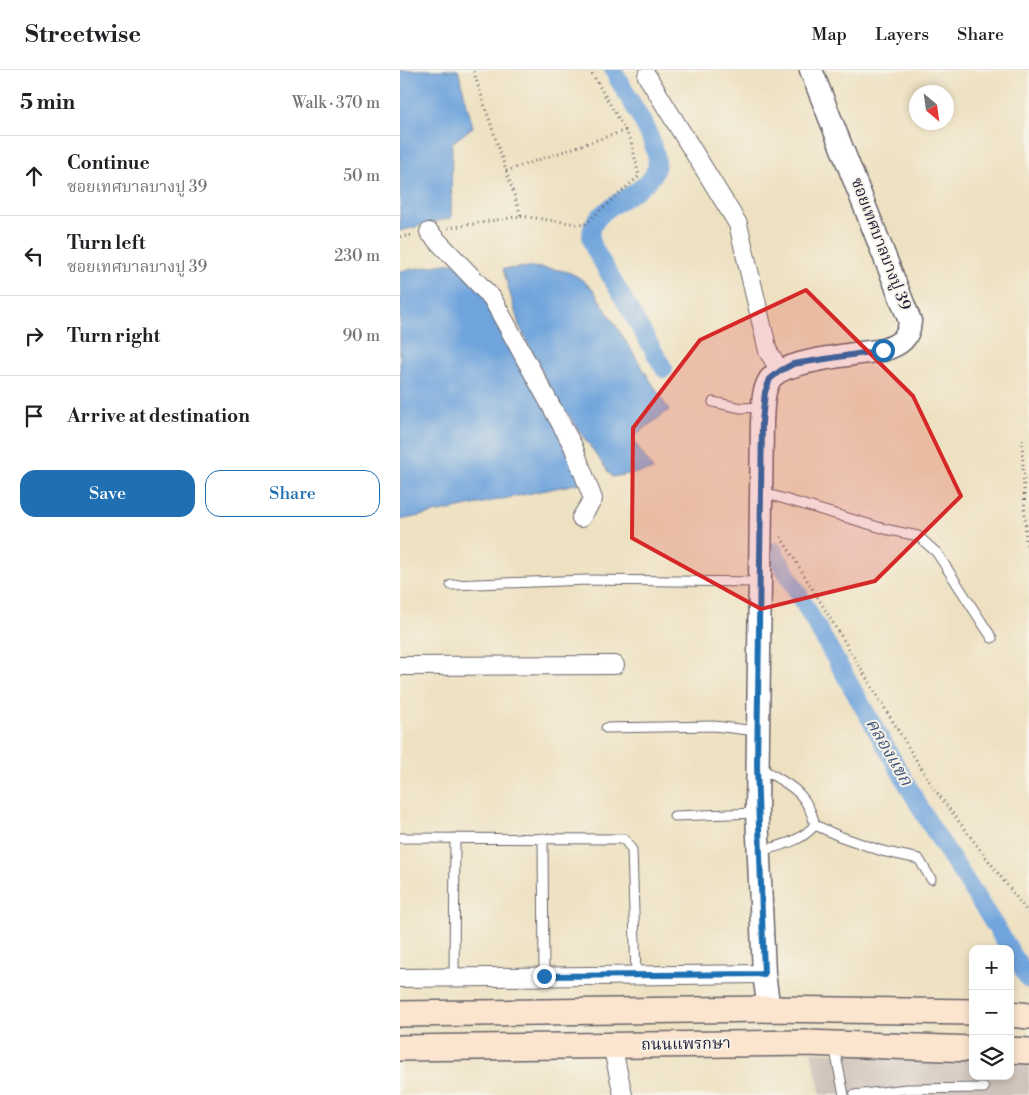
<!DOCTYPE html>
<html lang="en">
<head>
<meta charset="utf-8">
<style>
  body { margin:0; font-family:"Libre Bodoni","Noto Serif Thai",serif; background:#f6f6f6; color:#202124 }
  .controls { position:absolute; right:15px; bottom:15px; display:grid; overflow:hidden; border-radius:10px; box-shadow:0 2px 8px #0003 }
  .controls button { width:45px; height:45px; display:grid; place-items:center; padding:0; border:0; border-bottom:1px solid #e0e0e0; background:#fff; color:#202124; font:25px sans-serif }
  .compass { position:absolute; left:509px; top:15px; width:45px; height:45px; border-radius:50%; background:#fff; box-shadow:0 2px 8px #0003; rotate:151deg }
  .stop { position:absolute; width:15px; height:15px; margin:-11px; border:4px solid #1f6fb2; border-radius:50%; background:#fff }
  .stop.end { background:#1f6fb2; border-color:#fff; box-shadow:0 1px 5px #0008 }
  .list { margin:0; padding:0; list-style:none }
  h2 { display:flex; justify-content:space-between; align-items:center; height:65px; margin:0; padding:0 20px; font-size:21px }
  h2 small { font-size:16px; font-weight:400; color:#757577 }
  .list li { display:grid; grid-template-columns:32px 1fr auto; gap:15px; align-items:center; box-sizing:border-box; height:80px; padding:0 20px; border-top:1px solid #e0e0e0 }
  .list b { display:block; font-size:19px; white-space:nowrap }
  .list p { margin:0; font-size:16px; white-space:nowrap; color:#757577 }
  .list em { font-size:16px; font-style:normal; color:#757577 }
  .actions { display:flex; gap:10px; padding:15px 20px }
  .actions a { flex:1; padding:11px 0; border:1px solid #1f6fb2; border-radius:15px; text-align:center; font-size:18px; color:#1f6fb2 }
  .actions .main { background:#1f6fb2; color:#fff }
  .icon { flex:none; width:28px; height:28px; fill:none; stroke:currentColor; stroke-width:2; stroke-linecap:round; stroke-linejoin:round }
  .map { position:relative; flex:none; width:629px; height:1025px; overflow:hidden }
  header { display:flex; align-items:center; gap:30px; box-sizing:border-box; height:70px; padding:0 25px; background:#fff; border-bottom:1px solid #e0e0e0 }
  header strong { font-size:24px }
  nav { display:flex; gap:28px; margin-inline-start:auto; font-size:18px }
  main { display:flex }
  aside { flex:1; background:#fff }
  .map>svg:first-child { display:block }
</style>
</head>
<body>
<header>
<strong>Streetwise</strong>
<nav><a>Map</a><a>Layers</a><a>Share</a></nav>
</header>
<main>
<aside>
<h2>5 min<small>Walk · 370 m</small></h2>
<ul class="list">
<li><svg class="icon" aria-label="ahead" viewBox="0 0 24 24"><path d="M12 20V5M6 11l6-6 6 6"/></svg><div><b>Continue</b><p>ซอยเทศบาลบางปู 39</p></div><em>50 m</em></li>
<li><svg class="icon" aria-label="left" viewBox="0 0 24 24"><path d="M17 20v-9H6M10 6l-5 5 5 5"/></svg><div><b>Turn left</b><p>ซอยเทศบาลบางปู 39</p></div><em>230 m</em></li>
<li><svg class="icon" aria-label="right" viewBox="0 0 24 24"><path d="M7 20v-9h11M14 6l5 5-5 5"/></svg><div><b>Turn right</b></div><em>90 m</em></li>
<li><svg class="icon" aria-label="arrive" viewBox="0 0 24 24"><path d="M6 21V4h12l-3 4 3 4H6"/></svg><div><b>Arrive at destination</b></div></li>
</ul>
<div class="actions"><a class="main">Save</a><a>Share</a></div>
</aside>
<div class="map">
<svg width="629" height="1025" viewBox="0 0 629 1025">
  <rect width="100%" height="100%" fill="#f7f3e8"/>
  <filter id="ink" filterUnits="userSpaceOnUse"><feTurbulence type="fractalNoise" baseFrequency=".02" numOctaves="2"/><feDisplacementMap in="SourceGraphic" scale="10" xChannelSelector="R" yChannelSelector="G"/><feConvolveMatrix kernelMatrix="1 2 1 2 8 2 1 2 1" color-interpolation-filters="sRGB"/></filter>
  <filter id="wash" filterUnits="userSpaceOnUse"><feTurbulence type="fractalNoise" baseFrequency=".0096" numOctaves="4" result="noise"/><feDisplacementMap in="SourceGraphic" scale="20" xChannelSelector="R" yChannelSelector="G"/><feGaussianBlur stdDeviation="1.12" result="paint"/><feColorMatrix in="noise" values="0 0 0 0 0 0 0 0 0 0 0 0 0 0 0 0 0 1.4 0 .05"/><feComposite in="paint" operator="in"/></filter>
  <g filter="url(#wash)">
    <rect width="100%" height="100%" fill="#eee1c1"/>
    <path fill="#cec1ba" d="M 411,982 L 573,987 L 573,1006 L 610,1006 L 610,989 L 629,989 L 629,1025 L 421,1025 Z"/>
    <path fill="#70a4dc" stroke="#49638c" d="M 0,0 L 58,0 L 73,57 L 52,73 L 51,148 L 0,161 Z
      M 52,193 L 71,196 L 195,410 L 0,450 L 0,201 Z
      M 131,197 C 161,200 173,198 194,221 L 269,340 L 232,368 L 253,400 L 212,407 L 151,321 L 119,255 L 103,199 Z"/>
    <g fill="none" stroke-linecap="round" stroke-linejoin="round">
      <path stroke="#70a4dc" stroke-width="18" d="M 213,0 C 227,27 249,56 256,85 C 266,123 194,130 191,163 C 190,168 193,174 194,178 L 264,299
        M 374,481 L 529,753 L 610,879
        M 610,880 L 629,910"/>
    </g>
  </g>
  <g filter="url(#ink)">
    <g fill="none" stroke-linecap="round" stroke-linejoin="round">
      <g stroke="#69656a" stroke-width="11">
        <path id="service" d="M 313,332 L 341,338 L 363,337
          M 361,422 L 485,459 L 518,466 L 537,483 L 592,568
          M 51,515 L 187,510 L 360,512
          M 206,658 L 314,656 L 357,661
          M 359,697 C 387,714 407,720 415,755 C 400,772 382,775 360,781
          M 274,746 L 357,743
          M 415,755 L 439,766 L 482,781 L 519,789 L 531,809
          M 0,768 L 224,769 L 232,780 L 236,906
          M 143,768 L 144,906
          M 54,908 L 55,768
          M 434,976 L 444,1025
          M 454,1025 L 507,1019 L 584,1018"/>
      </g>
      <g stroke="#69656a" stroke-width="20">
        <path id="minor" d="M 247,6 L 338,154 L 368,281 L 380,301
          M 29,162 L 92,228 L 173,376 L 193,429 L 181,448
          M 0,596 L 215,595
          M 0,908 L 364,904
          M 212,975 L 223,1025"/>
      </g>
      <g stroke="#69656a" stroke-width="25">
        <path id="tertiary" d="M 369,939 L 364,904 L 357,743 L 362,352 C 363,339 362,323 369,311 C 380,290 459,284 483,280 C 499,275 509,269 510,251 L 411,0"/>
      </g>
      <g stroke="#69656a" stroke-width="28">
        <path id="secondary" d="M 0,944 L 369,939 L 573,942
          M 610,944 L 629,946
          M 0,978 L 407,973 L 573,979
          M 610,980 L 629,981"/>
      </g>
      <path stroke="#69656a" stroke-width="3" stroke-dasharray="1 4" stroke-linecap="butt" d="M 106,101 L 226,60
        M 121,146 L 184,155 L 239,106 L 231,70 L 190,0
        M 48,158 L 121,146 L 73,0
        M 0,167 L 13,165
        M 622,369 L 626,472 L 629,481
        M 381,467 L 532,716 L 629,844"/>
      <use href="#service" stroke="#fff" stroke-width="9"/>
      <use href="#minor" stroke="#fff" stroke-width="18"/>
      <use href="#tertiary" stroke="#fff" stroke-width="22"/>
      <use href="#secondary" stroke="#fbe5cf" stroke-width="25"/>
    </g>
  </g>
  <g fill="none" stroke-linecap="round" stroke-linejoin="round" filter="url(#ink)">
    <path stroke="#1f6fb2" stroke-width="6" d="M 144,906 L 364,904 L 357,696 L 362,352 L 365,322 L 370,309 L 380,301 L 393,294 L 483,280"/>
  </g>
  <path fill="#d62828" fill-opacity="0.2" stroke="#d62828" stroke-width="4" stroke-linejoin="round" d="M 406,220 L 513,326 L 561,426 L 475,511 L 361,539 L 232,468 L 233,358 L 300,270 Z"/>
  <g text-anchor="middle" dominant-baseline="central" stroke-width="4" stroke-linejoin="round" paint-order="stroke">
    <g font-size="16" fill="#22223b" stroke="#f7f3e8">
      <text transform="translate(481 174) rotate(69)">ซอยเทศบาลบางปู 39</text>
      <text transform="translate(286 974) rotate(-1)">ถนนแพรกษา</text>
    </g>
    <g font-size="18" font-style="italic" fill="#41567b" stroke="#f7f3e8">
      <text transform="translate(489 682) rotate(60)">คลองแขก</text>
    </g>
  </g>
</svg>
<div class="controls">
<button>+</button>
<button>−</button>
<button><svg class="icon" aria-label="layers" viewBox="0 0 24 24"><path d="M12 4l9 5-9 5-9-5zM3 14l9 5 9-5"/></svg></button>
</div>
<svg class="compass" viewBox="-18 -18 36 36"><path d="M0-13l5 13h-10z" fill="#e53935"/><path d="M0 13l5-13h-10z" fill="#757577"/></svg>
<div class="stop" style="left:483px;top:280px"></div>
<div class="stop end" style="left:144px;top:906px"></div>
</div>
</main>
</body>
</html>
